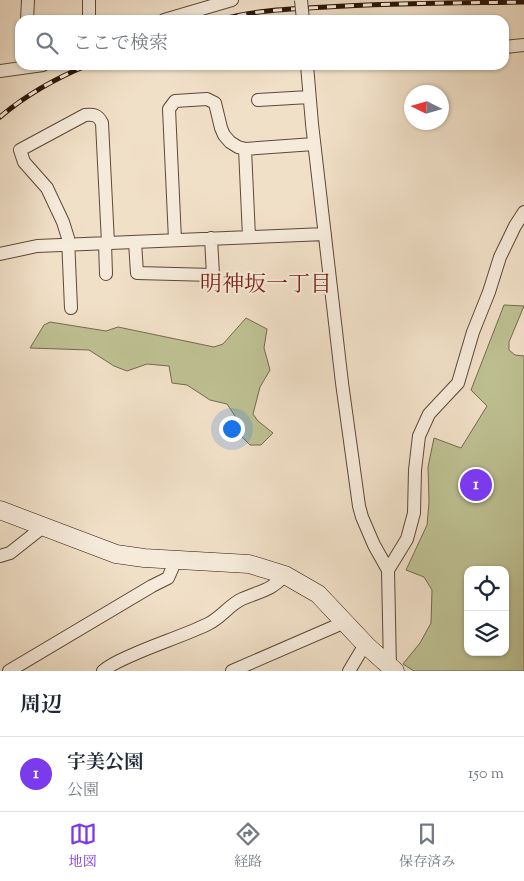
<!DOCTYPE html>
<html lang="ja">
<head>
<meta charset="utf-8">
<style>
  body { margin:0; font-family:"Sorts Mill Goudy","Noto Serif JP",serif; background:#f2f2f3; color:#1f2937 }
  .controls { position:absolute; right:15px; bottom:15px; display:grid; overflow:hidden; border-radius:10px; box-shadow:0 1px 4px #0004 }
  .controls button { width:45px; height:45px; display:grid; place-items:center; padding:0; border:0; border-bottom:1px solid #e0e1e3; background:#fff; color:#1f2937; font:25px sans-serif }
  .compass { position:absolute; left:404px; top:85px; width:45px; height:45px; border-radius:50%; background:#fff; box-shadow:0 1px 4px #0004; rotate:275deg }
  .you { position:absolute; left:231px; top:428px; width:18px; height:18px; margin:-12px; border:4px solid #fff; border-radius:50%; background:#1a73e8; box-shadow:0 0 0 8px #1a73e833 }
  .badge { display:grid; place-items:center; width:32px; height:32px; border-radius:50%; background:#7c3aed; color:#fff; font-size:16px; font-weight:700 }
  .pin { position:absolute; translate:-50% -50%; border:2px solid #fff; box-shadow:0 1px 5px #0006 }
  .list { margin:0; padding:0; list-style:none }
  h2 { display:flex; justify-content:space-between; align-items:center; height:65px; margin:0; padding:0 20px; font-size:21px }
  h2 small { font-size:16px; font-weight:400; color:#747a83 }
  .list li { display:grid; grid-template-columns:32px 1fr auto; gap:15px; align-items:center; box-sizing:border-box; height:75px; padding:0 20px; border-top:1px solid #e0e1e3 }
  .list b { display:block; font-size:19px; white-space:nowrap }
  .list p { margin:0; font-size:16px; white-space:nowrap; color:#747a83 }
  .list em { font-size:16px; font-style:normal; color:#747a83 }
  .icon { flex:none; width:28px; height:28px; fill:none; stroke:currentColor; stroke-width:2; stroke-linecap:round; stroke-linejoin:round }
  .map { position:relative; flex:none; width:524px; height:671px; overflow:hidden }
  .search { position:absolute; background:#fff; box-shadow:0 1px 4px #0004; left:15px; right:15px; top:15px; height:55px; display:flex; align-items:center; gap:12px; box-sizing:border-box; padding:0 18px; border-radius:15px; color:#747a83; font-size:19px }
  .sheet { height:140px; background:#fff }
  nav { display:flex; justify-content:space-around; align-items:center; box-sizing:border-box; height:70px; border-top:1px solid #e0e1e3; background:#fff; font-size:14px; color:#747a83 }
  nav a { display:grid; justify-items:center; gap:2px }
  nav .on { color:#7c3aed }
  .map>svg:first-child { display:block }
</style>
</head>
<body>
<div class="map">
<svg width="524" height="671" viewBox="0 0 524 671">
  <rect width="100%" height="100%" fill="#f1e0c8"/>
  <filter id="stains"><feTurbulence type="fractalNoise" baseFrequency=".004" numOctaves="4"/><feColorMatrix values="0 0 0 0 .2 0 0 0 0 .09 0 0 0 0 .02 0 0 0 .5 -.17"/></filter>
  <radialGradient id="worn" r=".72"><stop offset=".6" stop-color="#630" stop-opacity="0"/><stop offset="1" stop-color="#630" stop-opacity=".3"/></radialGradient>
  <path fill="#bec193" stroke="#746b4e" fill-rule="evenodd" d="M 504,305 L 524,306 L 509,342 L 509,350 L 515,355 L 524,356 L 524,671 L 414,671 L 403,664 L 420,643 L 431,623 L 432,590 L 424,577 L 406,570 L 427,525 L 429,502 L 428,467 L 434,438 L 461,448 L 487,406 L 471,390 ZM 468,570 L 505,570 L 505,652 L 468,652 Z
    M 246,318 L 267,329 L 264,348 L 270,370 L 260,387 L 253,414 L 258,421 L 273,433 L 261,445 L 250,445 L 241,436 L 237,419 L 227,404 L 210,400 L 187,385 L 172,383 L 169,366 L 147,364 L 127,371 L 114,366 L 89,350 L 30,348 L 44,325 L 50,322 L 106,331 L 118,327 L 214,347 L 223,344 Z"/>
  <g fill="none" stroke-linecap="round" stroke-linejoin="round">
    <g stroke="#5c4838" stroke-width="14">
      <path id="street" d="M 27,20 L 28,0
        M 89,20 L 89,0
        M 164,20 L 232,0
        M 504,47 L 524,45
        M 307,65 L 312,124 L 342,383 L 359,506 L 362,517 L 374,545 L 388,570 L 390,668
        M 0,71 L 43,65
        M 258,100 L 309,97
        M 245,149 L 249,237
        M 175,240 L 169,109 L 175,101 L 207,99 L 215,103 L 221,128 L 224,135 L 230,142 L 238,147 L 245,149 L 314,144
        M 135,242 L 137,273 L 213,275 L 211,238
        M 105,243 L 106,274
        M 0,254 L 37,246 L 325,234
        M 71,308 L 68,238 L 63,222 L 47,188 L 24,162 L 20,150 L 85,115 C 94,114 98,115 102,123 L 108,243
        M 0,556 L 10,553 L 43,527
        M 388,570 L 407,539 L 414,513 L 415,470 L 419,436 L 429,414 L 458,383 L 473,332 L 489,292 L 500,257 L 515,226 L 524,212
        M 9,671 L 152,586 L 168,578 L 176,560
        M 103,671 C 111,664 121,660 130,656 C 156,644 183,636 208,624 C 222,617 229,605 242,599 C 260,591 271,591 285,575
        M 232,671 L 345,622
        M 349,671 L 361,651 L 367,646"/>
    </g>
    <g stroke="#2b1508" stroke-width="19">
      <path id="secondary" d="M 0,510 L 116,554 L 144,558 L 249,564 L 285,575 L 318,594 L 367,646 L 395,671"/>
    </g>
    <use href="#street" stroke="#f6ebdb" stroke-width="12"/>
    <use href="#secondary" stroke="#f6ebdb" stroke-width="18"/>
    <g stroke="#2b1508" stroke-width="5">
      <path id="rail" d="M 220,20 C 255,10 290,9 326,7 C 392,3 458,3 524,2
        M 0,117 C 26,95 56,78 88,65"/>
    </g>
    <use href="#rail" stroke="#f6ebdb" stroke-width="3" stroke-dasharray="9" stroke-linecap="butt"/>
    <g stroke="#5c4838" stroke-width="14" stroke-linecap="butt">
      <path id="street-bridge" d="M 301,0 L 303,20"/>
    </g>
    <use href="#street-bridge" stroke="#f6ebdb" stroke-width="12"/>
  </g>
  <g text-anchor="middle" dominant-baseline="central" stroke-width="4" stroke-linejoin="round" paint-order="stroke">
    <g font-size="22" fill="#7a1f14" stroke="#f6ebdb">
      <text x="266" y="286">明神坂一丁目</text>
    </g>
  </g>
  <rect width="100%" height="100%" filter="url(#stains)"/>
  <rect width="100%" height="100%" fill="url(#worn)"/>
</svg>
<div class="controls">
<button><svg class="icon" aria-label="locate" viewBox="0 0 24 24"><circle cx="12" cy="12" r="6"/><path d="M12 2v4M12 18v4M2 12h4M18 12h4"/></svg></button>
<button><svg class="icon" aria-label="layers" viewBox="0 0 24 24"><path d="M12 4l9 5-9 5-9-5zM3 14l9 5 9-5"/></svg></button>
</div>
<svg class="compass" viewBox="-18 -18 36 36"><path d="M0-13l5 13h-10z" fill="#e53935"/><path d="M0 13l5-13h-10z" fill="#747a83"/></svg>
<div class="you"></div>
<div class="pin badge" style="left:476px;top:485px">1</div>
<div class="search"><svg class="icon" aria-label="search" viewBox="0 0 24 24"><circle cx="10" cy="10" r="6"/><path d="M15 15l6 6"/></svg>ここで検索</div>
</div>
<section class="sheet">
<h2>周辺<small></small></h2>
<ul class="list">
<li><span class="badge">1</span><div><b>宇美公園</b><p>公園</p></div><em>150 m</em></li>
</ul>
</section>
<nav>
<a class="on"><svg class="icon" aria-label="map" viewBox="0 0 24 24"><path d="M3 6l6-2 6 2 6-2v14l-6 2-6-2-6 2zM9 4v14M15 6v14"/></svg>地図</a>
<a><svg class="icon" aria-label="directions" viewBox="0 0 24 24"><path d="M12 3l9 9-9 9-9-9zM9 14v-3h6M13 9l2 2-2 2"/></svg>経路</a>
<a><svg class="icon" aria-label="saved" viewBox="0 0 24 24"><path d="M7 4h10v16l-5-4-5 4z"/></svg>保存済み</a>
</nav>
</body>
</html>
